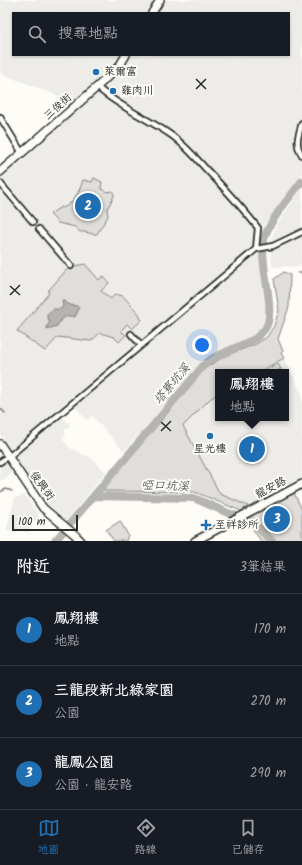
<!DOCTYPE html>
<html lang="zh-TW">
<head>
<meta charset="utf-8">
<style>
  body { margin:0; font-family:Kalam,"LXGW WenKai TC",sans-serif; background:#242831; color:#f1f3f6 }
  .scale { position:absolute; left:12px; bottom:10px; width:66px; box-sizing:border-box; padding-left:4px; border:2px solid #2b2b2b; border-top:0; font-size:11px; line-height:14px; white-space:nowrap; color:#2b2b2b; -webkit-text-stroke:3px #fdfcf7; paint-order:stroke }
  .you { position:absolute; left:202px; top:345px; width:14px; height:14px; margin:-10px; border:3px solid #fff; border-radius:50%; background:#1a73e8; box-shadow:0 0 0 6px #1a73e833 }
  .badge { display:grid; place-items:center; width:26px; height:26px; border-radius:50%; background:#1f6fb2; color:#fff; font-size:13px; font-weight:700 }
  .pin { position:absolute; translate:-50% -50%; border:2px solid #fff; box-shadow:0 1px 4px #0006 }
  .popup { position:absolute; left:215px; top:369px; width:74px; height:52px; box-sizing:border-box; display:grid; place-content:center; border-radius:0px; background:#171b24; filter:drop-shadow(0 1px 3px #0005); font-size:13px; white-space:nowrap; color:#9ea1a6 }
  .popup b { font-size:15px; color:#f1f3f6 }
  .popup::after { content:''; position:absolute; left:50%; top:100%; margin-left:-8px; border:8px solid transparent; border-top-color:#171b24 }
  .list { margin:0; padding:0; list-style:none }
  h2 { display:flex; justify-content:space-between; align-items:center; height:52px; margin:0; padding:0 16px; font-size:17px }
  h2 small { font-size:13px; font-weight:400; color:#9ea1a6 }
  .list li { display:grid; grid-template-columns:26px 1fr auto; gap:12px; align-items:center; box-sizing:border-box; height:72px; padding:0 16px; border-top:1px solid #363941 }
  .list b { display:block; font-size:15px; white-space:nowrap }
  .list p { margin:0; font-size:13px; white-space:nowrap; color:#9ea1a6 }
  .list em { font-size:13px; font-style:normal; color:#9ea1a6 }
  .icon { flex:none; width:22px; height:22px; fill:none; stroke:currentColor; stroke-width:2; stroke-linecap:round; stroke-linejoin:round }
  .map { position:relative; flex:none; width:302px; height:541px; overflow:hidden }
  .search { position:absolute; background:#171b24; box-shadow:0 1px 3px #0004; left:12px; right:12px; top:12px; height:44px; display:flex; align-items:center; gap:10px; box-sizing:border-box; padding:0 14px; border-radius:0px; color:#9ea1a6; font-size:15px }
  .sheet { height:268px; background:#171b24 }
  nav { display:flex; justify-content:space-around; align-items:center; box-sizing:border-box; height:56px; border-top:1px solid #363941; background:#171b24; font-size:11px; color:#9ea1a6 }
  nav a { display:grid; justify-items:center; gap:2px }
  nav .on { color:#1f6fb2 }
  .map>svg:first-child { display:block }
</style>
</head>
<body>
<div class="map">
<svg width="302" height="541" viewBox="0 0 302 541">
  <rect width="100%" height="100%" fill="#fdfcf7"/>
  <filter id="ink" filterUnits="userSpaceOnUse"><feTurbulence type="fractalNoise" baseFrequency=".025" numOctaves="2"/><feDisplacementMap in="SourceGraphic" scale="8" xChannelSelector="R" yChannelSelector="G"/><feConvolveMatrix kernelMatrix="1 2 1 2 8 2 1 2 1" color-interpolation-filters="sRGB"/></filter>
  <g filter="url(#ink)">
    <path fill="#edece8" d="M 0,0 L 155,0 L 147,13 L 13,13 L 13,55 L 121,55 L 116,63 L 66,111 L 58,107 L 61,97 L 0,73 Z
      M 164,0 L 302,0 L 302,177 L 263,226 L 260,245 L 265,311 L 263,324 L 255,336 L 210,355 L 124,451 L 92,416 L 87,420 L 73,404 L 61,415 L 70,425 L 64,431 L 66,434 L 62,439 L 70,448 L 91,458 L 106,472 L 67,520 L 54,510 L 46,503 L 0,434 L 0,174 L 128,55 L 289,55 L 289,13 L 155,13 Z
      M 302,188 L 302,266 L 272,267 L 270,242 L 276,226 Z
      M 284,358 L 302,394 L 302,478 L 248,506 L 220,494 L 183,426 L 211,398 L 218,394 L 218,418 L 286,418 L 286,372 L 259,372 Z
      M 0,450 L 14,472 L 0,481 Z
      M 25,495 L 39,515 L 28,533 L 18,529 L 17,533 L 6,531 L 15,498 Z"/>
    <path fill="#dfdeda" stroke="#858482" d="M 94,178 L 102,182 L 101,189 L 107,192 L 113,191 L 114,196 L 107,209 L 108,216 L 97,234 C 91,235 87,231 80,232 L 75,227 L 58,223 L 50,214 L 61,207 L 63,208 C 75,202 79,192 83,180 L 92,182 Z
      M 85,264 L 99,280 L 103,276 L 109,283 L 101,291 L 111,299 L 115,294 L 123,296 L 140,315 L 139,316 L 142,320 L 132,329 L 127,324 L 121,331 L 126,335 L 119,342 L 114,337 L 100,333 L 91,341 L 58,337 L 45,351 L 17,331 L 49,293 L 48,291 L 69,267 Z
      M 284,272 L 290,275 L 289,307 L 278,339 L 283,351 L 281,353 L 284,358 L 259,372 L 218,372 L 218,394 L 211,398 L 183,426 L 220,494 L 248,506 L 241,511 L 195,492 L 104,491 L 105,487 L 201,371 L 225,356 L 256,344 L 267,337 L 274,326 L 279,310 L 274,279 Z
      M 278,364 L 281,369 L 275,372 L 263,372 Z
      M 294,493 L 302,510 L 302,541 L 261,541 L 250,525 L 254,525 L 268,540 L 271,537 L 256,521 L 249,517 Z
      M 120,521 L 128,535 L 126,541 L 122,541 L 121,539 L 120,541 L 114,541 L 106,530 Z"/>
    <path fill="#b5b4b1" stroke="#7e7d7b" d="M 62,300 L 70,305 L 77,306 L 79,309 L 75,317 C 67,314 60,319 57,326 L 47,329 L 47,326 L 50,322 L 46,315 L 53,309 L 61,309 L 63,306 Z"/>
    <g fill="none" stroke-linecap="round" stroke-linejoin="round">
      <path stroke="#7e7d7b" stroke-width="1.5" d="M 298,273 L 302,273
        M 0,408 L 5,413
        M 0,492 L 6,489 L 12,491"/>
      <path stroke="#b5b4b1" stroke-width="8" d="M 94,496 L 194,498 L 228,513 L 251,521 L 272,541
        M 55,541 L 97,492 L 203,366 L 211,359 L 255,339 C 259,335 265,331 267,325 C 275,303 259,265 264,240 C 267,223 291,196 302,181"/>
      <g stroke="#2b2b2b" stroke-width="8">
        <path id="street" d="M 97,87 C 119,107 147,118 171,135 C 184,144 195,157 206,169 C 224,188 242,207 258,228 L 256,249
          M 0,117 L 22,153
          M 302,123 C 299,134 294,144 302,155
          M 0,183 L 33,222
          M 39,229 L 71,266
          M 131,334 L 141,345
          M 0,462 L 12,454 L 256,249 L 273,246 L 302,232"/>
      </g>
      <g stroke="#2b2b2b" stroke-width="10">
        <path id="secondary" d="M 152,13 L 160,0
          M 0,172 L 97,87 L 120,65 L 126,55
          M 0,444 L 43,508 L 74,534 L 81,541
          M 195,541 L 302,484"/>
      </g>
      <use href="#street" stroke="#fdfcf7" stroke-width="4.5"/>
      <use href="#secondary" stroke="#fdfcf7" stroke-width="7"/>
    </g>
  </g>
  <path fill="none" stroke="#2b2b2b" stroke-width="1.5" d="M 196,79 L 206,89M 196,89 L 206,79M 10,286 L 20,295M 10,295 L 20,285M 161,422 L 171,431M 161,431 L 171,421"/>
  <g fill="#1f6fb2" stroke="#fdfcf7" stroke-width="1.5">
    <circle cx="96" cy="72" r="4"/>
    <circle cx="113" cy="91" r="4"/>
    <circle cx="210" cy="436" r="4"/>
    <path d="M204 519h4v4h4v4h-4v4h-4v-4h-4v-4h4z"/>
  </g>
  <g text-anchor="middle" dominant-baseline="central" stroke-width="4" stroke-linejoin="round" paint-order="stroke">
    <g font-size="11" fill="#2b2b2b" stroke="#fdfcf7" text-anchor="start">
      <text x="104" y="72">萊爾富</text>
      <text x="121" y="91">雞肉川</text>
      <text x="210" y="449" text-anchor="middle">星光樓</text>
      <text x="215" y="525">至祥診所</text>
    </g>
    <g font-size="11" fill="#2b2b2b" stroke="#fdfcf7">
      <text transform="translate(58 107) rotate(-42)">三俊街</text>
      <text transform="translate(42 486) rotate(54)">俊興街</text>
      <text transform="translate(271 488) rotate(-28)">龍安路</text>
    </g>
    <g font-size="12" font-style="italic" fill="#5b5b5a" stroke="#fdfcf7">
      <text transform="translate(172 384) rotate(-50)">塔寮坑溪</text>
      <text transform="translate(165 486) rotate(2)">啞口坑溪</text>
    </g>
  </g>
</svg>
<div class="scale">100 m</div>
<div class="you"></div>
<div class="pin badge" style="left:252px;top:449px">1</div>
<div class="popup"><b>鳳翔樓</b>地點</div>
<div class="pin badge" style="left:88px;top:206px">2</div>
<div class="pin badge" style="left:277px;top:519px">3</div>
<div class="search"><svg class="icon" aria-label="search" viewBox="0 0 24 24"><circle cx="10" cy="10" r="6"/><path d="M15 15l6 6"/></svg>搜尋地點</div>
</div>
<section class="sheet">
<h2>附近<small>3筆結果</small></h2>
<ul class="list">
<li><span class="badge">1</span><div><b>鳳翔樓</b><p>地點</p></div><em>170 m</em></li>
<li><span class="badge">2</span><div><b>三龍段新北綠家園</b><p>公園</p></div><em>270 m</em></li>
<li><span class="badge">3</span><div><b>龍鳳公園</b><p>公園 · 龍安路</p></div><em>290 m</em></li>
</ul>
</section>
<nav>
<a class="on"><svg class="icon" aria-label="map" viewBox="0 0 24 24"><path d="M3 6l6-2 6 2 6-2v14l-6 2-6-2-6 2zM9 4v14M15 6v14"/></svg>地圖</a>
<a><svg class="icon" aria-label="directions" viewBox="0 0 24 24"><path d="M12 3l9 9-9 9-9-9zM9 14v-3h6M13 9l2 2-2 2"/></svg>路線</a>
<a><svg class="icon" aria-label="saved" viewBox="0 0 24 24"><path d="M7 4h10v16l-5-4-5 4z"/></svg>已儲存</a>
</nav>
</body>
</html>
